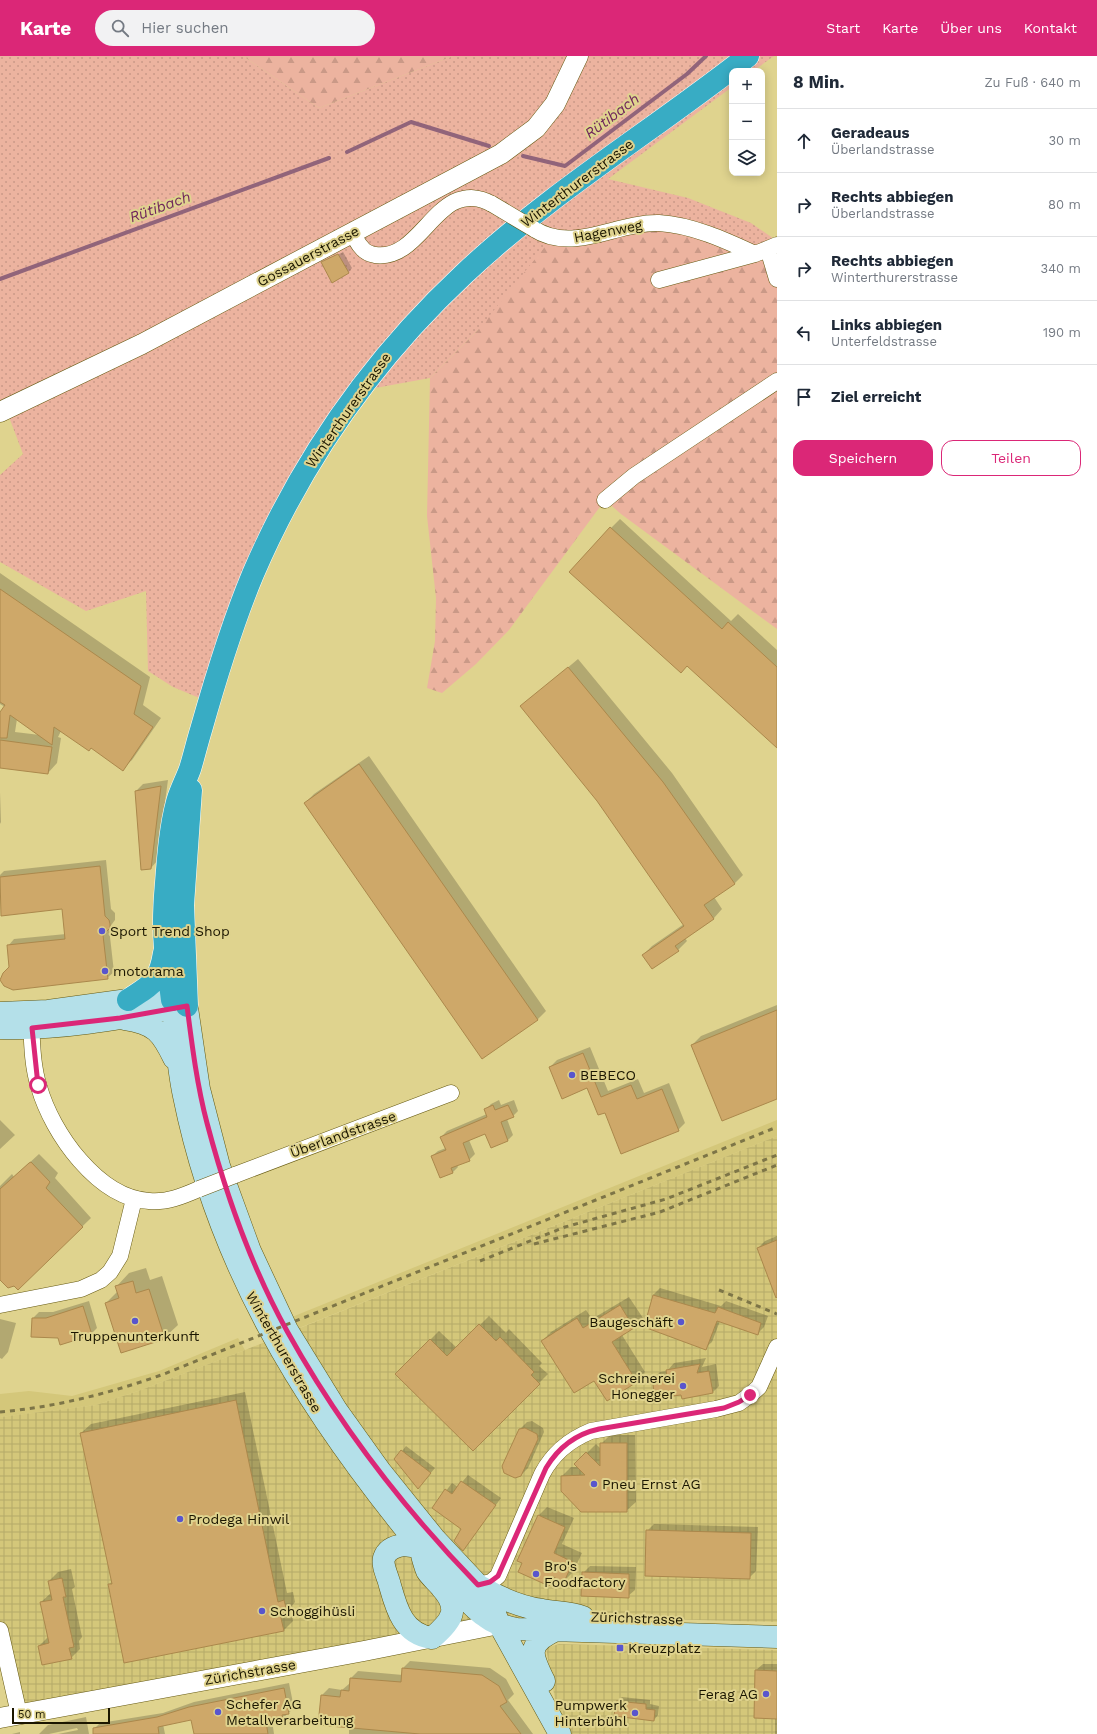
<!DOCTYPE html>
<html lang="de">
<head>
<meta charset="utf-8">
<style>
  body { margin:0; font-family:"Work Sans",sans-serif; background:#f2f2f3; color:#1f2937 }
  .controls { position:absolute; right:12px; top:12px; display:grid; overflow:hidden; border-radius:8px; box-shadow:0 2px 10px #0003 }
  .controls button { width:36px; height:36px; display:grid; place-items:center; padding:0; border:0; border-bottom:1px solid #e0e1e3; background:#fff; color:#1f2937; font:20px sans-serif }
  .scale { position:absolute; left:12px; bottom:10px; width:98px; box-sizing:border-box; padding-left:4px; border:2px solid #1b1600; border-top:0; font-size:11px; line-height:14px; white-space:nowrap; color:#1b1600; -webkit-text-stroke:3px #dfd38e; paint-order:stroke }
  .stop { position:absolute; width:12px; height:12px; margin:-9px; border:3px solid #db2777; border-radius:50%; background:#fff }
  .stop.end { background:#db2777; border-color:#fff; box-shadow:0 1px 4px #0008 }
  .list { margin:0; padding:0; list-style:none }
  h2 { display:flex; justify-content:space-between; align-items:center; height:52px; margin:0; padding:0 16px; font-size:17px }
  h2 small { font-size:13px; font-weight:400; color:#747a83 }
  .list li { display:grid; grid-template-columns:26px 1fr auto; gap:12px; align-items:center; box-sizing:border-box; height:64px; padding:0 16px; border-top:1px solid #e0e1e3 }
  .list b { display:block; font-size:15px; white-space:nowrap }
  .list p { margin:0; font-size:13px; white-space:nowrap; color:#747a83 }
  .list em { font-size:13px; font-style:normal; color:#747a83 }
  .actions { display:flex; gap:8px; padding:12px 16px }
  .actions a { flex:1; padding:9px 0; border:1px solid #db2777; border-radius:12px; text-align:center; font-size:14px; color:#db2777 }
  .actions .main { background:#db2777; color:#fff }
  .icon { flex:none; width:22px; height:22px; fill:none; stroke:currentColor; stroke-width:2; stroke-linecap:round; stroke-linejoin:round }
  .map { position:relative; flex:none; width:777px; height:1678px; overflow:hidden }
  header { display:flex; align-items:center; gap:24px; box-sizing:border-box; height:56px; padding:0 20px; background:#db2777; color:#fff }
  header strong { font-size:19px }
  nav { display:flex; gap:22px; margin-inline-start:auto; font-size:14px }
  .search { width:280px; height:36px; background:#f2f2f3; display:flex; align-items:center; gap:10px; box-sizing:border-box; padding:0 14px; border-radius:22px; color:#747a83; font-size:15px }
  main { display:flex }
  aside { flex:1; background:#fff }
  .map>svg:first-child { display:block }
</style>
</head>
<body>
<header>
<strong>Karte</strong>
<div class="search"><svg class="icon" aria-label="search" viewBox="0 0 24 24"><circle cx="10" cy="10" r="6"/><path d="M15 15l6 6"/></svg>Hier suchen</div>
<nav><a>Start</a><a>Karte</a><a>Über uns</a><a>Kontakt</a></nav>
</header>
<main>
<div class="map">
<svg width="777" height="1678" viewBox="0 0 777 1678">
  <defs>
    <pattern id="industrial-grid" width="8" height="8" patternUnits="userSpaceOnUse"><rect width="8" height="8" fill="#d4c77a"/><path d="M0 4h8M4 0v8" fill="none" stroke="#b5aa68"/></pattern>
    <pattern id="grass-dots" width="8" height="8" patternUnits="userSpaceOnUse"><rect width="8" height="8" fill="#ecb39f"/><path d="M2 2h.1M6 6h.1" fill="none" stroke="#ca9987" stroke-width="1.8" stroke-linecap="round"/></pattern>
    <pattern id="forest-firs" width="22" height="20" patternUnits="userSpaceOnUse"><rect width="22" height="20" fill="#ecb39f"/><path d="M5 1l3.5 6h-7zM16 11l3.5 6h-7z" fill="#ca9987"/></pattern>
  </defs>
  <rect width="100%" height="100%" fill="#dfd38e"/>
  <path fill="#d4c77a" d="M 777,1064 L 777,1080 L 299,1272 L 292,1261 Z
    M 238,1282 L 245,1294 L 141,1334 L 96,1349 L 0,1361 L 0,1338 L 29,1335 L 72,1340 L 159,1315 Z"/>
  <path fill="url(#industrial-grid)" d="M 777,1080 L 777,1566 L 583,1561 L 512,1562 L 19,1658 L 0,1574 L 0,1361 L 96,1349 L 141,1334 L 245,1294 Z
    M 559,1588 L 777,1594 L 777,1678 L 561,1678 L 546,1592 Z"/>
  <path fill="url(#grass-dots)" d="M 0,0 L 243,0 L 319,52 L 453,0 L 774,0 L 753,15 L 732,15 L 732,31 L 608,123 L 688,142 L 751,167 L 777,185 L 478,274 L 430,322 L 359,335 L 312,403 L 209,646 L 173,631 L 148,615 L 146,535 L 86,555 L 0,506 L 0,419 L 23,398 L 6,353 L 0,356 Z"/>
  <path fill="url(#forest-firs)" d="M 243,0 L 453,0 L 319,52 Z
    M 648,167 L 755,198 L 777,189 L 777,573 L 621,458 L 605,444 L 509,574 L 476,608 L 442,637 L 427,632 L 435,585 L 436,542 L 427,460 L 430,322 L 478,274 L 552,182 Z"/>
  <path fill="#0003" fill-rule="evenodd" d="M 342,194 L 352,212 L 348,217 L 323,207 L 326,203 L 326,205 L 343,196 Z
    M 620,463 L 731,565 L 738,558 L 777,594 L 777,691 L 611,472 Z
    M 0,517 L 150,621 L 143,649 L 161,662 L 132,704 L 122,713 L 91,691 L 61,675 L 58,681 L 61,682 L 57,707 L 48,717 L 0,711 L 0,657 L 5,651 L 0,648 ZM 17,663 L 40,679 L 15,676 Z
    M 578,603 L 672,717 L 743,819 L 734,828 L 714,841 L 722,853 L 714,862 L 685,882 L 687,885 L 678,894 L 643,899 L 652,890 L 684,868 L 598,744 L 522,650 Z
    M 369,700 L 546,955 L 537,964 L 305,747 L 314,738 Z
    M 168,724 L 157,805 L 151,812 L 136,735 L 143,728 Z
    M 0,736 L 1,766 L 0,768 Z
    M 106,804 L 111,853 L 115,857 L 115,864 L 109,872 L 114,916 L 107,922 L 10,911 L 8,890 L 14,883 L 66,878 L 63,852 L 2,859 L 0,819 L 4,815 Z
    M 777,949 L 777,1042 L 692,989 L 701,980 Z
    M 590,991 L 608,1035 L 638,1023 L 644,1037 L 669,1027 L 685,1067 L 678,1074 L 605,1055 L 587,1031 L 550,1011 L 557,1004 Z
    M 499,1044 L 501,1049 L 514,1044 L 518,1055 L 513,1060 L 507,1063 L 513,1079 L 508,1084 L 486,1077 L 469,1084 L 475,1098 L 469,1104 L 457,1109 L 458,1111 L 453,1116 L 441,1121 L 432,1100 L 438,1095 L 446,1092 L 441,1081 L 447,1075 L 487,1058 L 486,1053 L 491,1048 Z
    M 0,1064 L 15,1079 L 0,1093 Z
    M 39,1098 L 58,1117 L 55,1122 L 91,1162 L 18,1233 L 0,1222 L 0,1130 L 12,1118 L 14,1121 Z
    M 777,1180 L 777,1232 L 758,1192 L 765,1185 Z
    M 146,1212 L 150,1224 L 162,1220 L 178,1269 L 164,1282 L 106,1247 L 117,1236 L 116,1231 L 129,1217 Z
    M 660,1232 L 721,1250 L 726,1245 L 768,1260 L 764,1271 L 757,1278 L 720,1265 L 712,1286 L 705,1292 L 653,1239 Z
    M 629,1241 L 643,1262 L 634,1271 L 622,1279 L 645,1316 L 636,1325 L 594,1323 L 542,1285 L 551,1276 L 586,1254 L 592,1263 Z
    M 89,1245 L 97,1272 L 91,1278 L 59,1281 L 32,1280 L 33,1262 L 39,1256 L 53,1256 Z
    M 489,1260 L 506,1277 L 509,1273 L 542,1307 L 539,1310 L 548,1318 L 473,1393 L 396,1318 L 439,1275 L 457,1292 Z
    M 0,1263 L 16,1267 L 8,1296 L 2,1303 L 0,1302 Z
    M 706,1302 L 702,1311 L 716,1308 L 719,1330 L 713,1336 L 682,1338 L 653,1323 L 660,1316 L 667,1315 L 674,1307 Z
    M 245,1336 L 287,1537 L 293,1536 L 295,1546 L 290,1552 L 293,1565 L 284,1574 L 109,1528 L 112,1526 L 81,1377 L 91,1368 Z
    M 532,1365 L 543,1372 L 544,1376 L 528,1412 L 521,1419 L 520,1373 L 527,1366 Z
    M 610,1379 L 635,1379 L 636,1446 L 626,1455 L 562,1420 L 571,1411 L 578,1411 L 576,1408 L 596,1388 L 601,1393 L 601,1388 Z
    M 406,1390 L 435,1412 L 418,1432 L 396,1403 Z
    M 468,1419 L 501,1442 L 463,1494 L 463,1473 L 433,1452 L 452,1427 L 458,1431 Z
    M 547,1451 L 574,1462 L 562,1488 L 582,1497 L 573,1516 L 564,1525 L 556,1521 L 549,1529 L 538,1460 Z
    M 654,1468 L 758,1471 L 756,1515 L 749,1522 L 647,1475 Z
    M 590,1510 L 636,1511 L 635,1534 L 628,1540 L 583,1517 Z
    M 71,1513 L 75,1531 L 72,1533 L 82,1581 L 79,1585 L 80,1593 L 71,1602 L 39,1590 L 48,1581 L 41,1546 L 51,1537 L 49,1525 L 58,1516 Z
    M 410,1605 L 490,1612 L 506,1623 L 514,1638 L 508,1644 L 533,1678 L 349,1678 L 349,1671 L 322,1639 L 329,1632 L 342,1634 L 350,1627 L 351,1622 L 358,1615 L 403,1619 L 403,1612 Z
    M 763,1608 L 777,1608 L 777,1678 L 775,1678 L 775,1662 L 756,1614 Z
    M 289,1627 L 294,1652 L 283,1662 L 272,1664 L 274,1678 L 195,1678 L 192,1663 L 163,1668 L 165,1678 L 96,1678 L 95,1672 L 100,1667 L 163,1657 L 194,1646 Z
    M 622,1641 L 650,1644 L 650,1648 L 659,1650 L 658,1659 L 654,1664 L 615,1659 L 617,1645 Z
    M 86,1661 L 89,1678 L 58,1678 L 78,1674 L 77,1672 L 49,1678 L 39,1678 L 48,1669 Z
    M 20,1676 L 20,1678 L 12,1678 Z"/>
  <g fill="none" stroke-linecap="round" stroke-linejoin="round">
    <path stroke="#91647a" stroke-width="4" d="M 347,96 L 411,66 L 489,90
      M 523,100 L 565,110 L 687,18 L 706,0
      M 0,223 L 329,102"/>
  </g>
  <path fill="#cea869" stroke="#ab884c" d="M 338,198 L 349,217 L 332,227 L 321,206 Z
    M 610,471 L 722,573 L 728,566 L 777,611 L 777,692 L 687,610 L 681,617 L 569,516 Z
    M 0,533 L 141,630 L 134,658 L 153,671 L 123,715 L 91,692 L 89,695 L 54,671 L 52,689 L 10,659 L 7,682 L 0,682 L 0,656 L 5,649 L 0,646 Z
    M 568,611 L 663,726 L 735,828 L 704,849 L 714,863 L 675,890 L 679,895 L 652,913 L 642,899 L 684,870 L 597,745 L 520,650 Z
    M 0,684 L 52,691 L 48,718 L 0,712 Z
    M 359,708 L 538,964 L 482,1003 L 304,747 Z
    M 161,730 L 151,813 L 141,814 L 135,735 Z
    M 100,810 L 105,860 L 109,864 L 110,868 L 110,872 L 103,879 L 108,923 L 13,934 L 4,930 L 0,924 L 3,917 L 9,911 L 7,889 L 65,883 L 62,853 L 1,860 L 0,821 Z
    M 777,954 L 777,1043 L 722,1065 L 691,989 Z
    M 583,997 L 601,1041 L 631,1029 L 637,1043 L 662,1033 L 679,1075 L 621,1098 L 605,1057 L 598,1059 L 587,1032 L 562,1043 L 549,1011 Z
    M 493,1049 L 495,1054 L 508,1049 L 514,1061 L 501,1066 L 508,1085 L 491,1092 L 485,1078 L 463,1087 L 470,1105 L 451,1112 L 453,1117 L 440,1122 L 431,1100 L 446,1094 L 440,1081 L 487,1061 L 484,1053 Z
    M 31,1106 L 50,1126 L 46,1132 L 83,1171 L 18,1234 L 14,1230 L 8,1232 L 0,1224 L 0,1133 L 29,1107 Z
    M 777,1184 L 777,1241 L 776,1242 L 757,1192 Z
    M 133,1225 L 136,1237 L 149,1233 L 165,1283 L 121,1297 L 105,1247 L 119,1242 L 115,1230 Z
    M 653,1239 L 715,1257 L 718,1251 L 761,1267 L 758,1279 L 717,1265 L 706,1294 L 644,1271 Z
    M 620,1249 L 634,1272 L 612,1286 L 637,1326 L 607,1345 L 594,1325 L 574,1337 L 541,1285 L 577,1262 L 583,1272 Z
    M 83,1250 L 92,1279 L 60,1289 L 58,1282 L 31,1281 L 32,1262 L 46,1262 Z
    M 479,1268 L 496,1285 L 500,1281 L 534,1316 L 531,1319 L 540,1328 L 473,1395 L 395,1318 L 430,1283 L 447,1300 Z
    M 700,1308 L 697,1317 L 709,1315 L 713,1337 L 682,1343 L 681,1339 L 655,1342 L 652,1322 L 667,1320 L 666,1314 Z
    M 236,1344 L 278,1546 L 284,1544 L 287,1556 L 280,1558 L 284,1575 L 124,1607 L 108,1528 L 112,1528 L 80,1377 Z
    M 525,1372 L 537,1378 L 538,1383 L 521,1420 L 515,1422 L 504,1417 L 502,1410 L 519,1373 Z
    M 600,1387 L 627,1387 L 627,1456 L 581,1456 L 561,1435 L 561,1420 L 585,1419 L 574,1408 L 586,1396 L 600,1410 Z
    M 401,1394 L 431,1417 L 418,1433 L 394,1403 Z
    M 461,1425 L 496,1449 L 463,1495 L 454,1485 L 461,1473 L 432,1452 L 445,1433 L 452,1438 Z
    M 538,1459 L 565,1471 L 554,1497 L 573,1506 L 564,1526 L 553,1521 L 549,1530 L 518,1516 L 522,1507 L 517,1505 Z
    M 646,1474 L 751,1477 L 750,1523 L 645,1520 Z
    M 582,1516 L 629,1518 L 629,1542 L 581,1540 Z
    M 62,1522 L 66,1541 L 63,1541 L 74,1591 L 69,1592 L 72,1603 L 42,1609 L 38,1590 L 49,1587 L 40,1546 L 52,1544 L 48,1525 Z
    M 402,1612 L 482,1619 L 499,1630 L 507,1646 L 500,1650 L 521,1678 L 420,1678 L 318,1669 L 321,1639 L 340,1641 L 341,1634 L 349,1635 L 350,1622 L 401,1626 Z
    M 755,1614 L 777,1615 L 777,1663 L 754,1662 Z
    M 284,1632 L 289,1658 L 282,1659 L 283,1663 L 266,1666 L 268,1678 L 194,1678 L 191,1664 L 158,1671 L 159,1678 L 93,1678 L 93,1672 L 157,1661 L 189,1651 Z
    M 616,1645 L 646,1648 L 646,1653 L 655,1654 L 654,1665 L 614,1660 Z"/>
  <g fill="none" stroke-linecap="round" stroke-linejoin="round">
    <g stroke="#655911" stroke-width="17">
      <path id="minor" d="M 534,173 C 573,198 616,166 659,167 C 692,169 725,184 755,198
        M 353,176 C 355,182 358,188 362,192 C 365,196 370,198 375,199 C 410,204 427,160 454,146 C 468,140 479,141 492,148
        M 768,193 L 777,223
        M 659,224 L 755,198 L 777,189
        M 605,444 L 634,420 L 777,325
        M 31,962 C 32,985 32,1009 39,1031 C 52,1077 98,1142 149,1145 C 166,1147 183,1140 199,1133
        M 235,1119 L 451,1037
        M 0,1249 L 81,1233 L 101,1224 L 110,1216 L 120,1200 L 134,1143
        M 478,1529 L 491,1526 L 498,1520 L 542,1418 C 553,1397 569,1384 591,1375 L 716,1353 L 739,1347 L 750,1339 L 759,1331 L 777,1291
        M 0,1574 L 19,1658"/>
    </g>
    <g stroke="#655911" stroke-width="21">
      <path id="tertiary" d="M 0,356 L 142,288 L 501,98 L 536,72 L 555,48 L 578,0
        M 0,1662 L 364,1595 L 499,1568"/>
    </g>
    <g stroke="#655911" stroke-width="23">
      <path id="secondary" d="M 172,944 C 176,976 177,1008 184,1040 C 218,1208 302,1345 408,1476 C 423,1495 439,1512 454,1530 C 464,1540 473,1553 486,1561 C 495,1568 506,1571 517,1573 L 777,1581
        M 187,952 L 199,1033 L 219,1110 L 250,1195 L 287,1274 L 337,1355 L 380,1415 L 434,1482 L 478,1529 L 490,1545 L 499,1568 L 560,1678
        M 0,957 L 48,955 L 150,941 L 165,943 L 186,949
        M 125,963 C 155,967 162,977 174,1002
        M 0,972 C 58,974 118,963 175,952
        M 404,1489 L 420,1491 C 422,1499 424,1508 427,1515 C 431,1521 437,1526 441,1531 C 461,1553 452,1565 432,1582 C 402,1578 396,1551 389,1526 C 387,1519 382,1509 384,1502 C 387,1493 396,1490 404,1489 Z
        M 481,1531 C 500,1542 520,1551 542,1554 C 556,1557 569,1556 583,1561
        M 544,1625 C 531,1599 526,1588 556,1574"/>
    </g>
    <g stroke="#fff" stroke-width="23">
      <path id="trunk" d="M 128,944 C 152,928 159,927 164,897
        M 172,944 C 170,927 167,909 165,892 C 163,871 164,849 166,827 C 168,801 170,772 177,746 C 180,735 186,724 190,713 C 194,700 197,687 201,674 C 216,621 232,568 253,518 C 302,404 374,302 464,218 C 551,136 654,74 748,0
        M 187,950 L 183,849 L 191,734"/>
    </g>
    <use href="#minor" stroke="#fff" stroke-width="16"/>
    <use href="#tertiary" stroke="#fff" stroke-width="20"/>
    <use href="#secondary" stroke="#b4e0e9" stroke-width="22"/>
    <use href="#trunk" stroke="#38acc4" stroke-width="22"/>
    <path stroke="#7d7547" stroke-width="3" stroke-dasharray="5 5" stroke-linecap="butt" d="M 534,1188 L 660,1156 L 777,1109
      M 480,1205 L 565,1171 L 666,1143 L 777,1099
      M 719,1234 L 777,1258
      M 0,1356 C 56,1351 111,1337 164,1318 L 777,1071"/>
    <g stroke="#655911" stroke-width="17" stroke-linecap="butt">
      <path id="minor-bridge" d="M 492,148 L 534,173
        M 199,1133 L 235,1119"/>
    </g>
    <use href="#minor-bridge" stroke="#fff" stroke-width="16"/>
  </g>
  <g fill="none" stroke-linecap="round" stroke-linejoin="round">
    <path stroke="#db2777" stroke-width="5" d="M 38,1029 L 32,972 L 120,962 L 187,950 C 192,989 197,1029 207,1067 C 226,1139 251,1210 287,1275 C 338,1367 405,1454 478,1529 L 490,1526 L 498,1520 L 546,1412 C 558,1392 576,1378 599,1373 L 724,1352 L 739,1346 L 750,1339"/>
  </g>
  <g fill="#5955cd" stroke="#dfd38e" stroke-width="1.5">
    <circle cx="102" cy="875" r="4"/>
    <circle cx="105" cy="915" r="4"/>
    <circle cx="572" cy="1019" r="4"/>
    <circle cx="135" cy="1265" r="4"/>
    <circle cx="681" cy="1266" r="4"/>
    <circle cx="683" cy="1330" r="4"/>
    <circle cx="594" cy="1428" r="4"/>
    <circle cx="180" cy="1463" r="4"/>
    <circle cx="536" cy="1518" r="4"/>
    <circle cx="262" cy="1555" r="4"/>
    <rect x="616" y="1588" width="8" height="8" rx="2"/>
    <circle cx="766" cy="1638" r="4"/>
    <circle cx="218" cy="1656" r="4"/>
    <circle cx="635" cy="1657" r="4"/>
  </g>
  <g text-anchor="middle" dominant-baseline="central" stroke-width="4" stroke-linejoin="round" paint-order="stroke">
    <g font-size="14" fill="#1b1600" stroke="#dfd38e">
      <text transform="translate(577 127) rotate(-37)">Winterthurerstrasse</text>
      <text transform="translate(608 175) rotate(-11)">Hagenweg</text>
      <text transform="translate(308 200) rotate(-28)">Gossauerstrasse</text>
      <text transform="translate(348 354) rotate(-55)">Winterthurerstrasse</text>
      <text transform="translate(343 1078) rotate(-20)">Überlandstrasse</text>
      <text transform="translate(284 1296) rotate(60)">Winterthurerstrasse</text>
      <text transform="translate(637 1562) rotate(2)">Zürichstrasse</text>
      <text transform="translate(250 1616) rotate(-10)">Zürichstrasse</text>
    </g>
    <g font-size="14" fill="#1b1600" stroke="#dfd38e" text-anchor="start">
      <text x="110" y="875">Sport Trend Shop</text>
      <text x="113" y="915">motorama</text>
      <text x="580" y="1019">BEBECO</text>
      <text x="673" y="1266" text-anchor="end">Baugeschäft</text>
      <text x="135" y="1280" text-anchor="middle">Truppenunterkunft</text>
      <text x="675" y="1322" text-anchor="end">Schreinerei<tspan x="675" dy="16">Honegger</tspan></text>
      <text x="602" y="1428">Pneu Ernst AG</text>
      <text x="188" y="1463">Prodega Hinwil</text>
      <text x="544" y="1510">Bro's<tspan x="544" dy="16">Foodfactory</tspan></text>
      <text x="270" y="1555">Schoggihüsli</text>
      <text x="628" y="1592">Kreuzplatz</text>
      <text x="758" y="1638" text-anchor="end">Ferag AG</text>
      <text x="226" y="1648">Schefer AG<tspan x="226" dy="16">Metallverarbeitung</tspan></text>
      <text x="627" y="1649" text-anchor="end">Pumpwerk<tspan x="627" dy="16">Hinterbühl</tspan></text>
    </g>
    <g font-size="15" font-style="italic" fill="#70275c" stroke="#dfd38e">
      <text transform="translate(612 60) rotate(-37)">Rütibach</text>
      <text transform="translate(160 151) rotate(-20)">Rütibach</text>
    </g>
  </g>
</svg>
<div class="controls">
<button>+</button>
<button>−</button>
<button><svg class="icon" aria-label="layers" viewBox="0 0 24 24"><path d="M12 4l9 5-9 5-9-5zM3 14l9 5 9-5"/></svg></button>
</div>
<div class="scale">50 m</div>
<div class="stop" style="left:38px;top:1029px"></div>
<div class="stop end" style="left:750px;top:1339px"></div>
</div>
<aside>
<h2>8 Min.<small>Zu Fuß · 640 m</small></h2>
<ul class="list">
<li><svg class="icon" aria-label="ahead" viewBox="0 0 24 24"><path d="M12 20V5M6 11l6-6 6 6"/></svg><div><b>Geradeaus</b><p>Überlandstrasse</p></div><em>30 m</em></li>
<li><svg class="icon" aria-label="right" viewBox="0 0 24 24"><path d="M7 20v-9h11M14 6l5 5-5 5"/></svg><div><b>Rechts abbiegen</b><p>Überlandstrasse</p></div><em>80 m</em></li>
<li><svg class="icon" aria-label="right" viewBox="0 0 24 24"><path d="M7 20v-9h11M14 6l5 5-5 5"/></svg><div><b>Rechts abbiegen</b><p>Winterthurerstrasse</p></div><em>340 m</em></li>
<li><svg class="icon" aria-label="left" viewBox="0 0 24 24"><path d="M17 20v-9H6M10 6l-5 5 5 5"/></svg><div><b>Links abbiegen</b><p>Unterfeldstrasse</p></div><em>190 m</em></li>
<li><svg class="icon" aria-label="arrive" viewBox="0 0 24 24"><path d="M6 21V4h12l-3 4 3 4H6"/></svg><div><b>Ziel erreicht</b></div></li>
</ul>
<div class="actions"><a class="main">Speichern</a><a>Teilen</a></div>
</aside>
</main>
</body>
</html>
